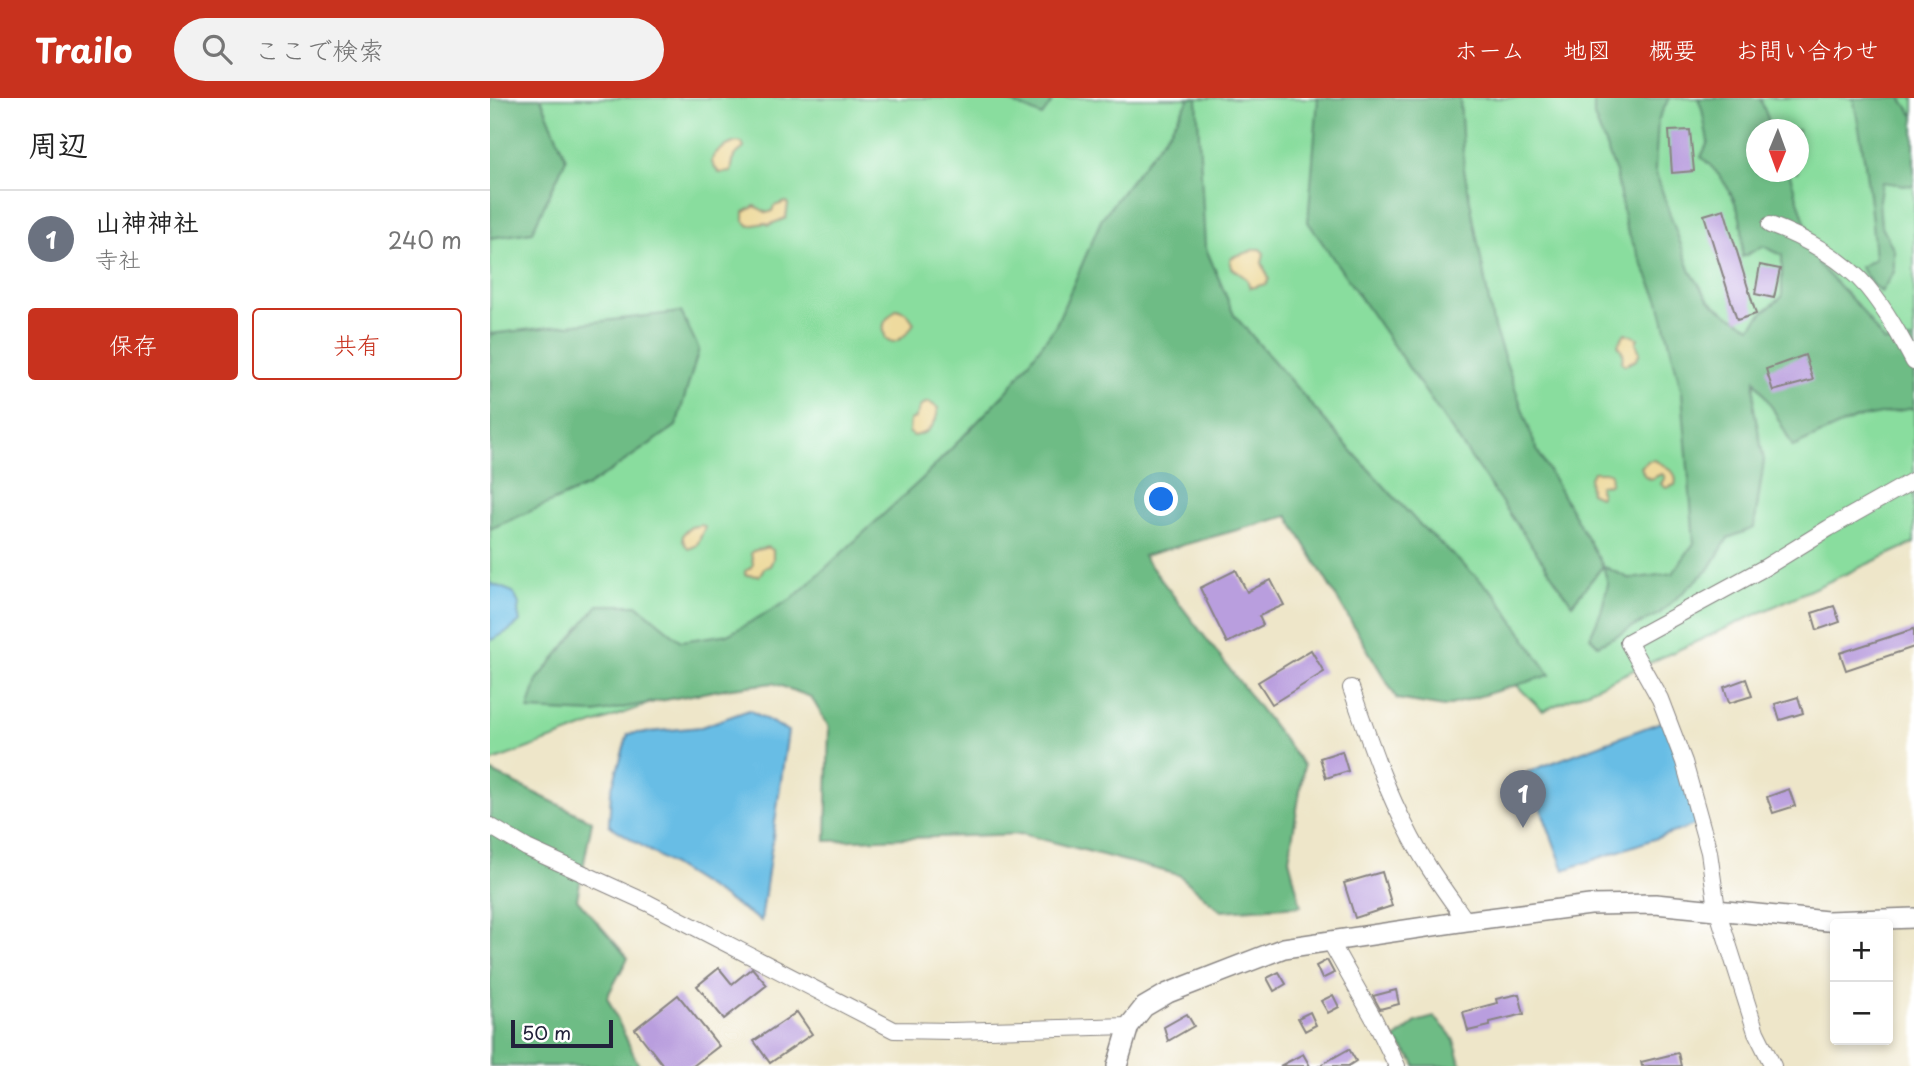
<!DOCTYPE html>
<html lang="ja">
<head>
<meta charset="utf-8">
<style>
  body { margin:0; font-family:"Playpen Sans","Klee One",sans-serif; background:#f2f2f2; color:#222 }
  .controls { position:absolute; right:21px; bottom:21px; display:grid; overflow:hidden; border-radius:7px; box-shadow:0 4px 10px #0003 }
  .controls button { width:63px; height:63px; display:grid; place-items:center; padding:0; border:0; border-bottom:2px solid #e0e0e0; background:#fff; color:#222; font:35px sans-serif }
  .compass { position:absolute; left:1256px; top:21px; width:63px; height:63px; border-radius:50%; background:#fff; box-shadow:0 4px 10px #0003; rotate:181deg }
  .scale { position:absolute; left:21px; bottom:18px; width:102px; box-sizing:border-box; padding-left:7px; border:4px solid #22223b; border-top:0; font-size:19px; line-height:24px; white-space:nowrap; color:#22223b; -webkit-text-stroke:5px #fff; paint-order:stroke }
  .you { position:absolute; left:672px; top:402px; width:24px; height:24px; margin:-18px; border:5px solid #fff; border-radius:50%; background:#1a73e8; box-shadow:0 0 0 10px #1a73e833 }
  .badge { display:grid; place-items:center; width:46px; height:46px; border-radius:50%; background:#c8321e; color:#fff; font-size:23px; font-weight:700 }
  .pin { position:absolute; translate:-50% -58px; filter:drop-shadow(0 2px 4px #0008) }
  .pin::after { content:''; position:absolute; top:37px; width:24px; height:21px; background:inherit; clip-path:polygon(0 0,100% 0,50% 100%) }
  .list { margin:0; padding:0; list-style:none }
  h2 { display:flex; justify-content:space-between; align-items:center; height:91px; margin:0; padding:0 28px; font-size:30px }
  h2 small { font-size:23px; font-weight:400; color:#767676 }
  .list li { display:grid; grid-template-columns:46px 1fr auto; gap:21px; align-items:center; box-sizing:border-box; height:98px; padding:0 28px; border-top:2px solid #e0e0e0 }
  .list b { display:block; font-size:26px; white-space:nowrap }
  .list p { margin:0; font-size:23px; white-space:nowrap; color:#767676 }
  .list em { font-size:23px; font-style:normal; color:#767676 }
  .actions { display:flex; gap:14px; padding:21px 28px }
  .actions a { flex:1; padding:16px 0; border:2px solid #c8321e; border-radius:7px; text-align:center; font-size:24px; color:#c8321e }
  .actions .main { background:#c8321e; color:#fff }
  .icon { flex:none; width:38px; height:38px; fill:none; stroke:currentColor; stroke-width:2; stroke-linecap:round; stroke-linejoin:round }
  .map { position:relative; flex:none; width:1424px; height:968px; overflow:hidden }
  header { display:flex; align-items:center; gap:42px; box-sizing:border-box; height:98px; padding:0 35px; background:#c8321e; color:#fff }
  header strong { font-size:33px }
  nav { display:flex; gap:38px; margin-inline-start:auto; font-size:24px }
  .search { width:490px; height:63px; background:#f2f2f2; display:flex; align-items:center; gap:18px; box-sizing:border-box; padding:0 24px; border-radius:38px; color:#767676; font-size:26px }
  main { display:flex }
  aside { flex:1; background:#fff }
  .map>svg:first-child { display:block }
</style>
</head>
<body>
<header>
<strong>Trailo</strong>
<div class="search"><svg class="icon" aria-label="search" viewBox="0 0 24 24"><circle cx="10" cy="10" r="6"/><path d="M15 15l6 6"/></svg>ここで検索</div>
<nav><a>ホーム</a><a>地図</a><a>概要</a><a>お問い合わせ</a></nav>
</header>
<main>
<aside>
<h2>周辺<small></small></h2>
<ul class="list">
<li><span class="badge" style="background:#6b7280">1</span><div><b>山神神社</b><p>寺社</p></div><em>240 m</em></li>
</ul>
<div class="actions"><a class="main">保存</a><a>共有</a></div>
</aside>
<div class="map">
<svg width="1424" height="968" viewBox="0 0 1424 968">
  <rect width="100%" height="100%" fill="#fff"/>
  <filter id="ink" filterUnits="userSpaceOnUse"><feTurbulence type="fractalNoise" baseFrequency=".0143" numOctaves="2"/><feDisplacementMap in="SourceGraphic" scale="14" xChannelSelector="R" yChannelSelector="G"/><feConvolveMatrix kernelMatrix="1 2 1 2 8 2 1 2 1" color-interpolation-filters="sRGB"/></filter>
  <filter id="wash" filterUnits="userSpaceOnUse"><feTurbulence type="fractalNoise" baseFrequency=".00686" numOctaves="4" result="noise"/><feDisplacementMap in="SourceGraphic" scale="28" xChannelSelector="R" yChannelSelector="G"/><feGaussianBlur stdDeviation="1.57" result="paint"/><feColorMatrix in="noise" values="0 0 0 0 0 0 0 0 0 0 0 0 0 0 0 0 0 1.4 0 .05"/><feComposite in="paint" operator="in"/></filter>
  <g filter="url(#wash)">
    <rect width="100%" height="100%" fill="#eee6c9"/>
    <path fill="#89dd9e" stroke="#56806c" stroke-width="2" fill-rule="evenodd" d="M 0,0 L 1424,0 L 1424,445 L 1053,613 L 658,228 L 399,518 L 0,664 ZM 1266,32 L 1308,32 L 1308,74 L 1266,74 Z"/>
    <path fill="#6ebc85" stroke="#486f60" stroke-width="2" d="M 0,0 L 51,0 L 76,61 L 42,134 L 0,140 Z
      M 511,0 L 565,0 L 552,18 Z
      M 700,0 L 707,0 L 715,148 L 744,217 L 851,341 L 927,424 L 1006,497 L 1060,577 L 954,609 L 907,601 L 798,418 L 653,458 L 814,668 L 799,761 L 811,808 L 731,813 L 689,777 L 532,736 L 336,743 L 339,629 L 321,599 L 283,585 L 234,591 L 105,615 L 38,612 L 47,582 L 108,507 L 147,507 L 191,543 L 239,536 L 303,500 L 433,380 L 518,292 L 565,229 L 612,120 L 680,32 Z
      M 828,0 L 970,0 L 974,71 L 1004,230 L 1046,350 L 1113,468 L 1140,481 L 1183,475 L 1204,445 L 1192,295 L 1169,203 L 1136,130 L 1126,75 L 1104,18 L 1104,0 L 1179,0 L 1168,22 L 1165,72 L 1182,122 L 1201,174 L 1219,202 L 1234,214 L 1261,229 L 1273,214 L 1292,199 L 1292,157 L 1273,148 L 1252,159 C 1252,150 1253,140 1252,131 C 1249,103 1232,76 1211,59 L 1218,44 L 1212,11 L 1208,0 L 1270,0 L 1282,31 L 1266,32 L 1266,74 L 1299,74 L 1329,167 L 1371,211 L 1394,244 L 1424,242 L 1424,310 L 1364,321 L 1303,349 L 1283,311 L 1265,282 L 1264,310 L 1274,363 L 1264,430 L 1238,440 L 1220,470 L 1169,516 L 1108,547 L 1100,539 L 1111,514 L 1118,486 L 1113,468 L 1082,506 L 818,124 Z
      M 1363,0 L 1411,0 L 1424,18 L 1424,86 L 1422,88 L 1392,84 L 1389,102 L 1391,127 L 1404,152 L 1404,174 L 1391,194 L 1382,186 L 1370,169 L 1385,161 C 1381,106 1375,54 1363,0 Z
      M 191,214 L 209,251 L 186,328 L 98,388 L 0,431 L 0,236 Z
      M 0,673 L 102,723 L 87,801 L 138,860 L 117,899 L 149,968 L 0,968 Z
      M 944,919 C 963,937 966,942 971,968 L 925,968 L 923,963 L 905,941 L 926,924 Z"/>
    <path fill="#eeda9e" stroke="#887e6c" stroke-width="2" d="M 246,44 L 252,45 L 254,50 L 244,58 L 241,74 L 229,75 C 228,73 222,67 222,64 C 221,54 238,47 246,44 Z
      M 296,104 L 298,106 L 296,120 L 279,127 L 275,125 L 259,128 L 254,123 L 254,114 L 265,108 L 277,115 L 282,113 L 284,108 Z
      M 764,151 L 770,151 L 774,155 L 772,165 L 779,181 L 776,186 L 760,190 L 757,181 L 742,170 L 740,161 C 747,155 757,157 764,151 Z
      M 407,211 L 417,215 L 424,225 C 420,233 411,243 402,244 L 396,241 C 390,226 395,221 407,211 Z
      M 1135,235 L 1148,240 L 1146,245 L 1150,255 L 1146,262 L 1135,267 L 1132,264 L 1133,255 L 1128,246 Z
      M 439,304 L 448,310 C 447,326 440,336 423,338 L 419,334 L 420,322 L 425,320 C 429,312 429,306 439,304 Z
      M 1164,362 C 1175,368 1189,373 1185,387 L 1176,390 L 1171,386 L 1175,379 L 1172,376 L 1160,381 L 1154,377 L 1151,369 L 1158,363 Z
      M 1104,374 L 1115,374 L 1121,376 L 1120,386 L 1110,387 L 1109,391 L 1111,396 L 1109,399 L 1100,395 C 1100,386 1097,380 1104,374 Z
      M 212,427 L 215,429 L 207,447 L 199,451 C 194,447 191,440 194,435 L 201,429 Z
      M 278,449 L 283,452 L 283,461 L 280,468 L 274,470 L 269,478 L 255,477 L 255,473 L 261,470 L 263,466 L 261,455 L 263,453 Z"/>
    <path fill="#68bde5" stroke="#457090" stroke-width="2" d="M 0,485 L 23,494 L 29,506 L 28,514 L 30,524 L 20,532 L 0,543 Z
      M 259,612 L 298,633 L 271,823 L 119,727 L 121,693 L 138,636 L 211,629 Z
      M 1176,622 L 1211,725 L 1074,772 L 1037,674 Z"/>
    <g id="blocks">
      <path fill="#b99ede" d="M 1200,32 L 1204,73 L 1182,75 L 1179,33 Z
        M 1234,111 L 1266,216 L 1247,222 L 1214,117 Z
        M 1270,167 L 1290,171 L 1284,200 L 1265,196 Z
        M 1315,257 L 1323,282 L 1283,293 L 1276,271 Z
        M 746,472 L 757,494 L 781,482 L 794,507 L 769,518 L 773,527 L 737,545 L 710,490 Z
        M 1344,508 L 1350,524 L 1327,532 L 1322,515 Z
        M 1424,531 L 1424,549 L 1356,572 L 1350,555 Z
        M 821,552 L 834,574 L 782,606 L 768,584 Z
        M 1256,581 L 1262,598 L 1239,605 L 1234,589 Z
        M 1308,599 L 1313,615 L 1290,622 L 1285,606 Z
        M 852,653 L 858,673 L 836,680 L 830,660 Z
        M 1299,691 L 1305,708 L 1283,715 L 1277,699 Z
        M 892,774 L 902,808 L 865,820 L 854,785 Z
        M 837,862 L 844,875 L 832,881 L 826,868 Z
        M 229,870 L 242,886 L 262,870 L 277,887 L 234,921 L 207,888 Z
        M 789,874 L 796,886 L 784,893 L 777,880 Z
        M 906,892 L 909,906 L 890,911 L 883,898 Z
        M 1029,896 L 1034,916 L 1000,924 L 1000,928 L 978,933 L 973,914 L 1007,905 L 1006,901 Z
        M 188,897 L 229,948 L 203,968 L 174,968 L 145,931 Z
        M 843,897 L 849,909 L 838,915 L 831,903 Z
        M 307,914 L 322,936 L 280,965 L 264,943 Z
        M 820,914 L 826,927 L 815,933 L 808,920 Z
        M 697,916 L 704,928 L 678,943 L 674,929 Z
        M 859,951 L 866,963 L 858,968 L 829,968 Z
        M 1188,955 L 1191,968 L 1152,968 L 1151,964 Z
        M 813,956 L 820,968 L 790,968 Z"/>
    </g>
  </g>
  <g filter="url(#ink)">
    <use href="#blocks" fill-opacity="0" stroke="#888482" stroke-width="2"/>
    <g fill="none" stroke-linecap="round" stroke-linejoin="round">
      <g stroke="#888482" stroke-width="18">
        <path id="minor" d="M 1280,127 C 1315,140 1353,161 1377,189 C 1396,212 1410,238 1424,264
          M 861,590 C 878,637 893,686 917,731 C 933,764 955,793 976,823
          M 0,728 L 37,750 L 158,805 L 404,932 L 461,933 L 639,928
          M 840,843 L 884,921 L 907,968
          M 1283,968 L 1266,934 L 1227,811 L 1219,754 L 1194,664 L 1170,601 L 1138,544 L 1274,470 L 1339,430 L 1424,382"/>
      </g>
      <g stroke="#888482" stroke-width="22">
        <path id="tertiary" d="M 627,968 L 639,928 L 654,909 L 678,895 L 794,850 L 976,823 L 1100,807 L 1165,806 L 1337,823 L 1424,820"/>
      </g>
      <use href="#minor" stroke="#fff" stroke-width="16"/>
      <use href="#tertiary" stroke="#fff" stroke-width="19"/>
    </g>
  </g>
</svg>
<div class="controls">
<button>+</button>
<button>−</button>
</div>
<svg class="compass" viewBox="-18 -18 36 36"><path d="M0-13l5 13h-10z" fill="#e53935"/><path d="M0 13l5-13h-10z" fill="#767676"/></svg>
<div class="scale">50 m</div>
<div class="you"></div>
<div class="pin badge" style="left:1033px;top:730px;background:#6b7280">1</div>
</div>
</main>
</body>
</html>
